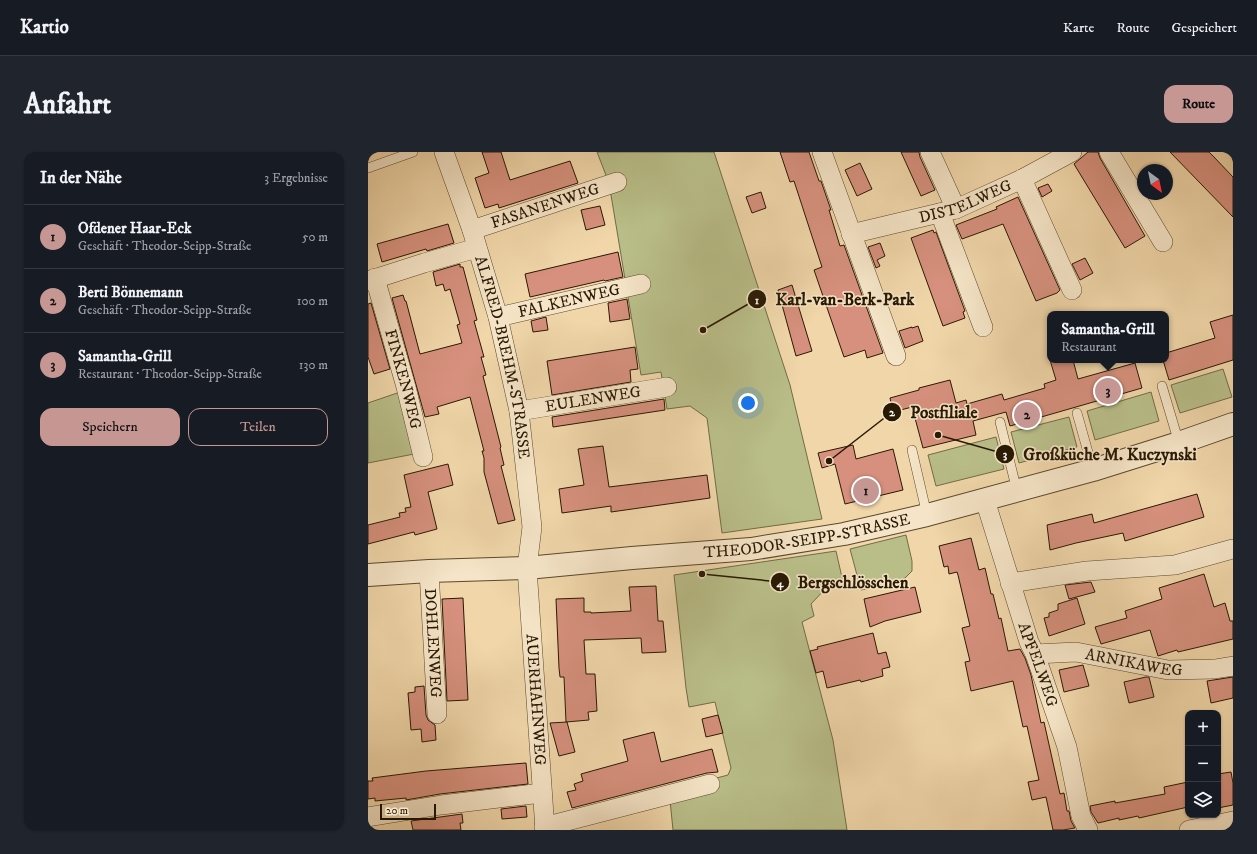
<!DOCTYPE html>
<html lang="de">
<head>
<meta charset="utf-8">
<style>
  body { margin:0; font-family:"IM FELL DW Pica",serif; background:#20242c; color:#f1f3f6 }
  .controls { position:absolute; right:12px; bottom:12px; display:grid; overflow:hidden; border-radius:8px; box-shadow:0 1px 3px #0004 }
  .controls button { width:36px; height:36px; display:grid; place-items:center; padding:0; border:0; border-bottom:1px solid #363941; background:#171b24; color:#f1f3f6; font:20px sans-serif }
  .compass { position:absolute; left:769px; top:12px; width:36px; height:36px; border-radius:50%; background:#171b24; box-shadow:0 1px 3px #0004; rotate:147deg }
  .scale { position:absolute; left:12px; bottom:10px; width:56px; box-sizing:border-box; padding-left:4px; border:2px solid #291903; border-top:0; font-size:11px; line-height:14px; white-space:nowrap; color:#291903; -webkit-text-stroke:3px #f5e4c7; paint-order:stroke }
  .you { position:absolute; left:380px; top:251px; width:14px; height:14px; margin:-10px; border:3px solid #fff; border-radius:50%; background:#1a73e8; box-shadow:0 0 0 6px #1a73e833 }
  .badge { display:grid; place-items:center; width:26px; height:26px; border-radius:50%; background:#c59692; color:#111; font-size:13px; font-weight:700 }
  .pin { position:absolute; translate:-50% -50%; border:2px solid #fff; box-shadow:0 1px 4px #0006 }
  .popup { position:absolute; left:679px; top:159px; width:122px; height:52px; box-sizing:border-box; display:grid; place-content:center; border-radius:8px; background:#171b24; filter:drop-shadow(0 1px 3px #0005); font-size:13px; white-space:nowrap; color:#9ea1a6 }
  .popup b { font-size:15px; color:#f1f3f6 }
  .popup::after { content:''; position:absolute; left:50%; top:100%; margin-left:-8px; border:8px solid transparent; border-top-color:#171b24 }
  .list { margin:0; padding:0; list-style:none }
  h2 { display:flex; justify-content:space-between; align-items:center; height:52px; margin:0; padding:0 16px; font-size:17px }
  h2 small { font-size:13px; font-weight:400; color:#9ea1a6 }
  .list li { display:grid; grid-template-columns:26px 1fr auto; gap:12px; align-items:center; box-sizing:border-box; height:64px; padding:0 16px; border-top:1px solid #363941 }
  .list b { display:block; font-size:15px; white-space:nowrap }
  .list p { margin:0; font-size:13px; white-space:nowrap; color:#9ea1a6 }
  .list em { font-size:13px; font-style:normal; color:#9ea1a6 }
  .actions { display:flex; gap:8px; padding:12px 16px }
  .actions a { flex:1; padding:9px 0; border:1px solid #c59692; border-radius:12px; text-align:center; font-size:14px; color:#c59692 }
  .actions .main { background:#c59692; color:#111 }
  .icon { flex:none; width:22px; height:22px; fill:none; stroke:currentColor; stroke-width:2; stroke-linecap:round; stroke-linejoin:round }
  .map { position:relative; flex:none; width:865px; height:678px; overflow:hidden; border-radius:12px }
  header { display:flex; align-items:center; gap:24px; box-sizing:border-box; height:56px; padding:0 20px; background:#171b24; border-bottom:1px solid #363941 }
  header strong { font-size:19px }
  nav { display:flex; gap:22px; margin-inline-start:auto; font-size:14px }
  .intro { display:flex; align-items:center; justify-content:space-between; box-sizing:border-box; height:96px; padding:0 24px }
  h1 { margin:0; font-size:28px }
  .button { padding:10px 18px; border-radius:12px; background:#c59692; color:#111; font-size:14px; font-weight:700 }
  main { display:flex; gap:24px; padding:0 24px }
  aside { flex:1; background:#171b24; border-radius:12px; box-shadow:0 1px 3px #0004 }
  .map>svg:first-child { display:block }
</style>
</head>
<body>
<header>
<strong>Kartio</strong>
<nav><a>Karte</a><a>Route</a><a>Gespeichert</a></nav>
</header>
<div class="intro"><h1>Anfahrt</h1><a class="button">Route</a></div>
<main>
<aside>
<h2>In der Nähe<small>3 Ergebnisse</small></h2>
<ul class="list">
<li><span class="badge">1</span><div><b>Ofdener Haar-Eck</b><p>Geschäft · Theodor-Seipp-Straße</p></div><em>50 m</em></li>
<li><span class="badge">2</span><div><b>Berti Bönnemann</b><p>Geschäft · Theodor-Seipp-Straße</p></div><em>100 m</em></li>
<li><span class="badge">3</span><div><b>Samantha-Grill</b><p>Restaurant · Theodor-Seipp-Straße</p></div><em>130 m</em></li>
</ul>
<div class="actions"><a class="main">Speichern</a><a>Teilen</a></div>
</aside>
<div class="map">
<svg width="865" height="678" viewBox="0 0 865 678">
  <rect width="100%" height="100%" fill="#f0d6a9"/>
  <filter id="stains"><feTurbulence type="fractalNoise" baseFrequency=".005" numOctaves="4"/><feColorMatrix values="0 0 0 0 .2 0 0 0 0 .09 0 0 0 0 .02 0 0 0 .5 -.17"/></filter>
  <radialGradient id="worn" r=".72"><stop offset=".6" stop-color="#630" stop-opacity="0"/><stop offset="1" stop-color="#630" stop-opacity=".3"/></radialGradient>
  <path fill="#b9be89" stroke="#716c46" d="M 229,0 L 346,0 L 422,233 L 454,367 L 354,381 L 339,266 L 322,254 L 299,257 L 293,220 L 273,223 L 241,31 Z
    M 855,217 L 864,245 L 812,261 L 803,233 Z
    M 35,239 L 51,301 L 0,311 L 0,251 Z
    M 783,240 L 791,269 L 727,288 L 719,259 Z
    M 701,265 L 709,295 L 651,311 L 643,280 Z
    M 628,285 L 636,317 L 568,334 L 560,303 Z
    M 538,383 L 544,409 L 544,419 L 537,426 L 526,431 L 493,438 L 482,397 Z
    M 468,399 L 475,430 L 459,435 L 443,452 L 446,464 L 434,470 L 465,588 L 479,678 L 305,678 L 302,648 L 341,628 L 360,623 L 363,616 L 347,550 L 321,555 L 318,536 L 306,423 Z"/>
  <path fill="#d6907d" stroke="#291903" d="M 114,0 L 133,0 L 142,28 L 202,9 L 210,31 L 131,56 L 130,52 L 117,56 L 107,26 L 121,21 Z
    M 412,0 L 441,0 L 451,29 L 453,29 L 463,58 L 461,58 L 472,94 L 476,93 L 515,201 L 499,206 L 497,198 L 476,205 L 446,118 L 454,115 L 426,29 L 422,30 Z
    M 533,0 L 551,0 L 552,5 L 567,38 L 553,44 Z
    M 720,0 L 730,0 L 732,6 L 777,84 L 757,96 L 706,12 Z
    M 802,0 L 841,0 L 846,5 L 865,25 L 865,65 Z
    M 492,11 L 504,37 L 489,44 L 477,18 Z
    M 680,32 L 684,39 L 674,45 L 670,36 Z
    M 393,40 L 398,56 L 384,61 L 378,45 Z
    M 650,45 L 692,138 L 689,141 L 668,149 L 635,72 L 594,87 L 588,73 L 629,57 L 628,55 Z
    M 232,54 L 237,73 L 218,78 L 213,58 Z
    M 80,72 L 86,91 L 59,99 L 58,97 L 14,110 L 9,92 Z
    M 565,78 L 566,81 L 568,80 L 597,159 L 595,160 L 597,166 L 575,174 L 543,86 Z
    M 512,91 L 517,104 L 509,108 L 512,114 L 508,116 L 500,95 Z
    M 250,100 L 255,125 L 237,129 L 236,128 L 162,145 L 157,122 Z
    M 717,106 L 725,121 L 712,128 L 704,112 Z
    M 92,112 L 92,115 L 95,115 L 109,168 L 106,169 L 116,205 L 113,205 L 118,223 L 115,224 L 133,295 L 132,296 L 136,313 L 133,314 L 147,368 L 130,372 L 116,320 L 116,306 L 114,299 L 116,299 L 102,245 L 69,255 L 71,262 L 57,265 L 24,146 L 35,143 L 37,149 L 38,149 L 52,202 L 94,191 L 89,173 L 92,172 L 82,137 L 77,139 L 75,132 L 68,134 L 65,120 Z
    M 424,133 L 444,199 L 428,204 L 410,138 Z
    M 259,147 L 262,167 L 242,170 L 240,151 Z
    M 3,151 L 22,217 L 6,222 L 0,205 L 0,152 Z
    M 865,163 L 865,208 L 801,228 L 795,208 L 798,208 L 798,201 L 847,186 L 842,170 Z
    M 178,165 L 180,178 L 165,180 L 163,169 Z
    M 550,174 L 555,189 L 537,196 L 531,179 L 544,175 L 544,176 Z
    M 267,195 L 270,217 L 262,218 L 263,230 L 184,243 L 179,209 Z
    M 682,208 L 705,208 L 710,227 L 767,211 L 774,236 L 642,274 L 638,260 L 605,269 L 608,283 L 555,296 L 544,255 L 525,260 L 522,246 L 551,238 L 551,236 L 582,228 L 588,251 L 598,248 L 599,252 L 634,242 L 636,248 L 677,236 L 676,232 L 688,228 Z
    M 296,247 L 297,258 L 185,275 L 184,265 Z
    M 485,293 L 488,307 L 525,297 L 535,338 L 477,352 L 467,312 L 454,316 L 450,301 Z
    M 235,294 L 241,335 L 339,323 L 342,346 L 243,360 L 243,354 L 194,361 L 191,337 L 216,333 L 210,297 Z
    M 80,312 L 85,333 L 60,340 L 69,377 L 47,383 L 46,380 L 0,392 L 0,373 L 32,365 L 31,361 L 38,360 L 37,356 L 43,355 L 36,323 Z
    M 829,342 L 836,365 L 757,389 L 755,381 L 708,391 L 682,398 L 679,373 L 724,362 L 726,371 Z
    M 603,386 L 611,418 L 617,416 L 623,442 L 625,442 L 631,467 L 633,466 L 640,499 L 652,497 L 657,506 L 663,523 L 673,571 L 676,570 L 692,642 L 696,641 L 699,659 L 701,659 L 703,669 L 707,676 L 695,678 L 685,678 L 678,645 L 664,648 L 660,630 L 671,628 L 659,574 L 655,575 L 645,529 L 603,539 L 597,510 L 602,509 L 594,476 L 602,474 L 590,423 L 589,420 L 581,422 L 580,414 L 576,415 L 571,394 Z
    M 836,422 L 846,455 L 857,451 L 862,469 L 865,469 L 865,487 L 810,500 L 809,498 L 790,504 L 782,478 L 733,492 L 727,475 L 759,466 L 757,459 L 794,447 L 791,436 Z
    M 723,430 L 727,440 L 701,447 L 697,433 Z
    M 288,434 L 290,469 L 295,469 L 298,500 L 274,501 L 273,486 L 216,488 L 218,522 L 227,522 L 229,559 L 220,560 L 221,568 L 198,570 L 196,525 L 192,525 L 191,516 L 188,447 L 216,446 L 216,460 L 223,460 L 223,461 L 263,459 L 261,435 Z
    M 547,435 L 553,460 L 517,469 L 502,475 L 496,447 Z
    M 95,446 L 100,548 L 79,549 L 74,447 Z
    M 709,446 L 717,472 L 681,484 L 676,466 L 681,465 L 681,461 L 690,458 L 690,452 Z
    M 505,481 L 510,502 L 518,500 L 522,515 L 514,517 L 515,524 L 493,530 L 492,528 L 459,536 L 455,519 L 448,521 L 442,499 L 450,497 L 449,495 Z
    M 715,513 L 721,534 L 696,540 L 691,518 Z
    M 778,525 L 781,525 L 786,545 L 761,551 L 756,530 Z
    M 865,525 L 865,546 L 843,551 L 839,529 Z
    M 56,534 L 58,563 L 60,568 L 67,573 L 68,588 L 54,590 L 53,577 L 43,578 L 40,541 L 47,540 L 47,535 Z
    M 350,563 L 355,581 L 338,585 L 334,567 Z
    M 199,570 L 207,600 L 191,604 L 182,571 Z
    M 286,580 L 293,610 L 344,597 L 350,620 L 339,621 L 204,656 L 199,640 L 208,638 L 206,632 L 215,629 L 213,622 L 260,609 L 255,588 Z
    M 158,611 L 160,632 L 72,642 L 38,648 L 38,646 L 7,649 L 7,646 L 0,647 L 0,629 L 5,629 L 4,626 L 58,619 Z
    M 863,620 L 865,631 L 865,653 L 850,656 L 850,622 Z
    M 820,630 L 820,655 L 771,666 L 770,664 L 751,668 L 751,666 L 730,671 L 723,660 L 722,654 L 747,649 L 747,651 L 797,642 L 796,635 Z
    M 158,654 L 159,665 L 134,667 L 133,657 Z
    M 94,662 L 95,671 L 92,671 L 93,678 L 45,678 L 43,669 Z"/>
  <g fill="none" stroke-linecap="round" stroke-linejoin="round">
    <g stroke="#5b482c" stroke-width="10">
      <path id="service" d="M 0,16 L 45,0
        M 794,234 L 811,291
        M 709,261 L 725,318
        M 632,270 L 649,339
        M 544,298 L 559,363"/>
    </g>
    <g stroke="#5b482c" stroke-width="20">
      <g id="minor">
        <path id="s1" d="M 76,0 L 104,78 L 130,165 L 151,259 L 164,375 L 159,416 L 177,678"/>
        <path d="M 454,0 L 528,204"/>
        <path d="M 562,0 L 588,57"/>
        <path d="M 741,0 L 795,90"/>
        <path d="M 654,27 L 704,138"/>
        <path d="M 572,61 L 615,175"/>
        <path id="s2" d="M 104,78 L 249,30"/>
        <path id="s3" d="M 483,82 L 588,57 L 654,27 L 704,0"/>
        <path id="s4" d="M 7,126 L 38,235 L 55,305"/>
        <path d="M 0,129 L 56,111 L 109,96"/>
        <path id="s5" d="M 130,165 L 273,132"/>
        <path id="s6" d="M 151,259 L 299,235"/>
        <path id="s7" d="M 617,348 L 661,490 L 667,502 L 699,595 L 713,664 L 720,678"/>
        <path id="s8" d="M 61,419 L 69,562"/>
        <path d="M 642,431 L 719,419 L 807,413 L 865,397"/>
        <path id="s9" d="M 667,502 L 708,500 L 800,518 L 847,517 L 865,514"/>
        <path d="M 0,665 L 73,653 L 174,641"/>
        <path d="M 176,675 L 342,632"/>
        <path d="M 821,678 L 865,669"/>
      </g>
    </g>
    <g stroke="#5b482c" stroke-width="24">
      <g id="tertiary">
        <path id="s10" d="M 0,423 L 61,419 L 159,416 L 264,406 L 383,397 L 476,382 L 559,363 L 725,318 L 811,291 L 865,272"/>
      </g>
    </g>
    <use href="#service" stroke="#f5e4c7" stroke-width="9"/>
    <use href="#minor" stroke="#f5e4c7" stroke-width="19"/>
    <use href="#tertiary" stroke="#f5e4c7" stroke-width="22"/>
  </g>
  <g text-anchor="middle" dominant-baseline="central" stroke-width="3" stroke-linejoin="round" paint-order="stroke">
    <g font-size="16" fill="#291903" stroke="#f5e4c7">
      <text stroke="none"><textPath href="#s3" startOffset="119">DISTELWEG</textPath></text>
      <text stroke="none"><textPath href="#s2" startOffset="77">FASANENWEG</textPath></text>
      <text stroke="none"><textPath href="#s5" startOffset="73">FALKENWEG</textPath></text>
      <text stroke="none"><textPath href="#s1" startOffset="214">ALFRED-BREHM-STRASSE</textPath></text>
      <text stroke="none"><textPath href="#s4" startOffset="105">FINKENWEG</textPath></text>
      <text stroke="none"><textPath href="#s6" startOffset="75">EULENWEG</textPath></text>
      <text stroke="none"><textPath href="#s10" startOffset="441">THEODOR-SEIPP-STRASSE</textPath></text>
      <text stroke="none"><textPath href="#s8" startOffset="72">DOHLENWEG</textPath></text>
      <text stroke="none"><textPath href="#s9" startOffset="100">ARNIKAWEG</textPath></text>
      <text stroke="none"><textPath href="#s7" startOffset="173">APFELWEG</textPath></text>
      <text stroke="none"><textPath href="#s1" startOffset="560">AUERHAHNWEG</textPath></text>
    </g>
  </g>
  <path fill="none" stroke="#291903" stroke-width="1.5" d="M335 178L389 147M461 309L524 260M570 283L637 302M334 422L412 430"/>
  <g fill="#291903" stroke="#f5e4c7" stroke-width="1.5">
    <circle cx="335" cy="178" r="4"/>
    <circle cx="461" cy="309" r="4"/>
    <circle cx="570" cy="283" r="4"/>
    <circle cx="334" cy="422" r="4"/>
    <circle cx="389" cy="147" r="10"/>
    <circle cx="524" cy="260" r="10"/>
    <circle cx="637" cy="302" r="10"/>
    <circle cx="412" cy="430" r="10"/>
  </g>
  <g font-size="12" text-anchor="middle" font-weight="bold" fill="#fff">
    <text x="389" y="152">1</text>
    <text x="524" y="264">2</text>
    <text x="637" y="306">3</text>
    <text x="412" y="435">4</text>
  </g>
  <g font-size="17" text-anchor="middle" font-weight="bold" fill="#291903" stroke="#f5e4c7" stroke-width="3" stroke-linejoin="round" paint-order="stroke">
    <text x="477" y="153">Karl-van-Berk-Park</text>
    <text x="576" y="266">Postfiliale</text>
    <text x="742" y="308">Großküche M. Kuczynski</text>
    <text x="485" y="436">Bergschlösschen</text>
  </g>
  <rect width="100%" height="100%" filter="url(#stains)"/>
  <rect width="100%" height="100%" fill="url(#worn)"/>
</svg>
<div class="controls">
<button>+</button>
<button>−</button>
<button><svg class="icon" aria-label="layers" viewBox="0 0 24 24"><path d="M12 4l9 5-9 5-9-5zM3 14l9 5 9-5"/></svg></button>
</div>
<svg class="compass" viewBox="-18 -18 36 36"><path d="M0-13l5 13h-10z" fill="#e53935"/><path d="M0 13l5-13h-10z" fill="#9ea1a6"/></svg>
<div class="scale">20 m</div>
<div class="you"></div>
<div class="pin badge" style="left:498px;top:339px">1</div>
<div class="pin badge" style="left:659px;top:263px">2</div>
<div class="pin badge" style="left:740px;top:239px">3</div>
<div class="popup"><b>Samantha-Grill</b>Restaurant</div>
</div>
</main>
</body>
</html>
